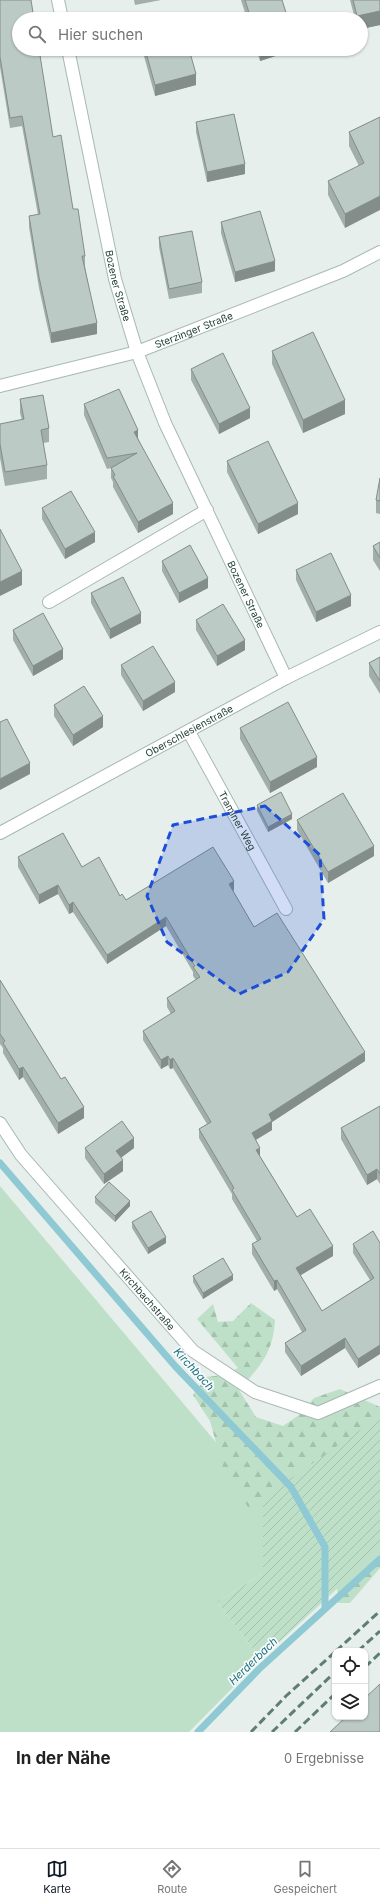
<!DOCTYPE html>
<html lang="de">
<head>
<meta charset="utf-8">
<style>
  body { margin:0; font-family:Inter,sans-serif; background:#f6f6f6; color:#222 }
  .controls { position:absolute; right:12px; bottom:12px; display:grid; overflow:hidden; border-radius:8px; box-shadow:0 1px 3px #0004 }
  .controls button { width:36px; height:36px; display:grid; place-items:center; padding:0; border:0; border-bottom:1px solid #e0e0e0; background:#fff; color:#222; font:20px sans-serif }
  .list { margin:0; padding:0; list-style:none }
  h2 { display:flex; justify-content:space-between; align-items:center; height:52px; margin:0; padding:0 16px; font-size:17px }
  h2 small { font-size:13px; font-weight:400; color:#767676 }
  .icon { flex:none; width:22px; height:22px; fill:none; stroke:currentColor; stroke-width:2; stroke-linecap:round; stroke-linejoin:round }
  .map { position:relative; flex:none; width:380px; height:1732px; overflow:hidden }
  .search { position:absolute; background:#fff; box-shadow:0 1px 3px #0004; left:12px; right:12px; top:12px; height:44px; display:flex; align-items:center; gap:10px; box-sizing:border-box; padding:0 14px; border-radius:22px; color:#767676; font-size:15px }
  .sheet { height:116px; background:#fff }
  nav { display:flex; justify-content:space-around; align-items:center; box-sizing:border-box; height:56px; border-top:1px solid #e0e0e0; background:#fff; font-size:11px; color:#767676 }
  nav a { display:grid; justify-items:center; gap:2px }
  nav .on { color:#111827 }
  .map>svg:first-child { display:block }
</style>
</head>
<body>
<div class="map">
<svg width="380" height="1732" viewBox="0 0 380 1732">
  <defs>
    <pattern id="forest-firs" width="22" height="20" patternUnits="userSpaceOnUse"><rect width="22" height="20" fill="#bfe0c8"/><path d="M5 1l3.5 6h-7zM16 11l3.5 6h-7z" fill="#a4c1ad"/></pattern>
    <pattern id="garden-furrows" width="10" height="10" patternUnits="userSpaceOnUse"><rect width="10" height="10" fill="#bfe0c8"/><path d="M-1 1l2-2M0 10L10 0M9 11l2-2" fill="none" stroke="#a4c1ad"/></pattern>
  </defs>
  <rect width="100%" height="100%" fill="#e6efeb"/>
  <path fill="#bfe0c8" d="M 0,1186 L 263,1498 L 263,1573 L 217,1602 L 261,1659 L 189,1732 L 0,1732 Z"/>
  <path fill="url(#forest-firs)" d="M 251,1303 L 275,1320 C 273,1354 260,1366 239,1390 L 256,1417 L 283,1426 L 299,1415 L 314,1398 L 340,1389 L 380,1407 L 380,1568 L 350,1603 L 338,1603 L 335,1557 L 281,1500 L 248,1507 L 226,1478 L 210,1421 L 193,1395 L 206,1377 L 223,1375 L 238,1368 L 197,1319 L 213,1304 L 218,1322 L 233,1321 Z"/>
  <path fill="url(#garden-furrows)" d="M 380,1416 L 380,1549 L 261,1659 L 217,1602 L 263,1573 L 263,1498 Z"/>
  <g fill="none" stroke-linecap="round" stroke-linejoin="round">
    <path stroke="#8ec9d4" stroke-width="7" d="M 0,1163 L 175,1366 L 291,1487 L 325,1547 L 325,1608
      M 198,1732 L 259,1669 L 380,1559"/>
    <g stroke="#a8b8b2" stroke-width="14">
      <path id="lane" d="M 49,602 L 207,510"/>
    </g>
    <g stroke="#a8b8b2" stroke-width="14">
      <g id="street">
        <path d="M 58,0 L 62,19"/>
        <path id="s1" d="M 68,49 L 115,279 L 137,352 L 165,423 L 286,678"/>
        <path id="s2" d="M 0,386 L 137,352 L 343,271 L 380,252"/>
        <path id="s3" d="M 189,732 L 286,909"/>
        <path id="s4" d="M 0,833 L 286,678 L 380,632"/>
        <path id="s5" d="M 0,1123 L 21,1155 L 193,1351 L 255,1392 L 318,1413 L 380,1386"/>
      </g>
    </g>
    <use href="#lane" stroke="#fff" stroke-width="12"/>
    <use href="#street" stroke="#fff" stroke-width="12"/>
    <path stroke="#5f7d75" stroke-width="3" stroke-dasharray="8 4" stroke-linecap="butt" d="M 336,1651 L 380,1611
      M 358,1651 L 380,1631
      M 365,1667 L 380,1653
      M 251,1732 L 286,1696 L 335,1652
      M 272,1732 L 335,1672
      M 295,1732 L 335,1694"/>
  </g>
  <path fill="#a1aea9" d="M 0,0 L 53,137 L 85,256 L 85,266 L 97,334 L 51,343 L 39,288 L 29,227 L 29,216 L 38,215 L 22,126 L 10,128 L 0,67 Z
    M 134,0 L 161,0 L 135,5 Z
    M 241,0 L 282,0 L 288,19 L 247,19 Z
    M 350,0 L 380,0 L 380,25 L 361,29 L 361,19 L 355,19 Z
    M 142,49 L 189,49 L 196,85 L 155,96 Z
    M 256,49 L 294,49 L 294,50 L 260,61 Z
    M 380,117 L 345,228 L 328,195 L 328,181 L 359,166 L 349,146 L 349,132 Z
    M 196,122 L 245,174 L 207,182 L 196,132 Z
    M 221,222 L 275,271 L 235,282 L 221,233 Z
    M 159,237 L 202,282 L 202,293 L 169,299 L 159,247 Z
    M 272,351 L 345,414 L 303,433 L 272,364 Z
    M 191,369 L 250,418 L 219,434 L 191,380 Z
    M 20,399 L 49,428 L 49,442 L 43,443 L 47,465 L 47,479 L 5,486 L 0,458 L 0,424 L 22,420 L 20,413 Z
    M 84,404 L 138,438 L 173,514 L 138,533 L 113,487 L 113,482 L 111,478 L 111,468 L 107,469 L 84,415 Z
    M 227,461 L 298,514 L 258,534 L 227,472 Z
    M 380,478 L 380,514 L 376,513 L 376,500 Z
    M 42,508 L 95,542 L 65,559 L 42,519 Z
    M 380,542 L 380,571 L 373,560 L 373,546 Z
    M 162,561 L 208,588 L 179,603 L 162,571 Z
    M 296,570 L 351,606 L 316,622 L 296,580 Z
    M 91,593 L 141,623 L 110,639 L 91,603 Z
    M 196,620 L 245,650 L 217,666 L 196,630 Z
    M 13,630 L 63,659 L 33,676 L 13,640 Z
    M 380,657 L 380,694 L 369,676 L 369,663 Z
    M 121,665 L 175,692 L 143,711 L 121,675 Z
    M 54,705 L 103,727 L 73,746 L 54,716 Z
    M 240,728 L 317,767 L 270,793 L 240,739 Z
    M 257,805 L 292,819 L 268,832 L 257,811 Z
    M 297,820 L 374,856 L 328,883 L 297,830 Z
    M 18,857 L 82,867 L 126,900 L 234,890 L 233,891 L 254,927 L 365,1061 L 272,1122 L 272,1130 L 256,1140 L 260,1156 L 297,1217 L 333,1256 L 300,1275 L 322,1311 L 370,1280 L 353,1253 L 353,1244 L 380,1243 L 380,1354 L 358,1368 L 345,1348 L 301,1376 L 285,1352 L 285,1343 L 302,1332 L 277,1289 L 274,1291 L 252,1254 L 252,1244 L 257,1241 L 232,1199 L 232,1194 L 199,1138 L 199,1129 L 207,1124 L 173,1068 L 170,1069 L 168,1065 L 161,1069 L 143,1040 L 143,1031 L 171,1014 L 167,1007 L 167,998 L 196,980 L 193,976 L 193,972 L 166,926 L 107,964 L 73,912 L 69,914 L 58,894 L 39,904 L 18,867 Z
    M 0,980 L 84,1118 L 58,1134 L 23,1077 L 19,1080 L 3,1053 L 3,1048 L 0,1044 Z
    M 380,1106 L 380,1184 L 377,1179 L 367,1185 L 341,1139 L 341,1128 Z
    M 85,1148 L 134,1148 L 121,1158 L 123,1171 L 104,1184 L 85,1158 Z
    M 95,1197 L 130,1206 L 115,1222 L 95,1203 Z
    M 132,1222 L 166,1243 L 148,1254 L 132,1228 Z
    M 193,1276 L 233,1280 L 203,1299 L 193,1282 Z"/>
  <path fill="#838d89" d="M 380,11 L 380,25 L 361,29 L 361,19 L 357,19 L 357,16 Z
    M 260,49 L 294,49 L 294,50 L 260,61 Z
    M 196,74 L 196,85 L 155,96 L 155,85 Z
    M 245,164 L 245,174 L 207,182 L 207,172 Z
    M 380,196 L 380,210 L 345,228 L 345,214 Z
    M 275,261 L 275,271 L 235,282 L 235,272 Z
    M 97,323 L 97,334 L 51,343 L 51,333 Z
    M 345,400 L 345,414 L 303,433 L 303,420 Z
    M 250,408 L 250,418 L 219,434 L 219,424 Z
    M 138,430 L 138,441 L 134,432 Z
    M 173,503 L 173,514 L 138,533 L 138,522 Z
    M 298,503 L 298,514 L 258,534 L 258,524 Z
    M 95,532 L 95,542 L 65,559 L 65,549 Z
    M 22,571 L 22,585 L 0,596 L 0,582 Z
    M 208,578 L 208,588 L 179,603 L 179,593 Z
    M 351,595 L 351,606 L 316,622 L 316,612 Z
    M 141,613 L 141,623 L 110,639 L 110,629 Z
    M 245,640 L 245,650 L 217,666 L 217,656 Z
    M 63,649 L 63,659 L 33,676 L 33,666 Z
    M 175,682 L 175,692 L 143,711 L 143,701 Z
    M 103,716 L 103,727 L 73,746 L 73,735 Z
    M 317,757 L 317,767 L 270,793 L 270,782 Z
    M 30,763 L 30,774 L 0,790 L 0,779 Z
    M 292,814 L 292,819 L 268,832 L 268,827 Z
    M 374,846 L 374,856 L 328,883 L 328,872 Z
    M 234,881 L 234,890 L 229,894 L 229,884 Z
    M 58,885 L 58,894 L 39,904 L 39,895 Z
    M 73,902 L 73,912 L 69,914 L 69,905 Z
    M 166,917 L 166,926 L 107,964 L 107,955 Z
    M 365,1052 L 365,1061 L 272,1122 L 272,1130 L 252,1142 L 252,1133 L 269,1114 Z
    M 168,1056 L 168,1065 L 161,1069 L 161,1060 Z
    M 173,1058 L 173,1068 L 170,1069 L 170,1060 Z
    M 23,1067 L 23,1077 L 19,1080 L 19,1069 Z
    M 84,1107 L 84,1118 L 58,1134 L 58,1123 Z
    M 134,1138 L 134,1148 L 116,1161 L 116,1151 Z
    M 260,1148 L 260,1157 L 256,1150 Z
    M 123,1160 L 123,1171 L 104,1184 L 104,1174 Z
    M 377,1169 L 377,1179 L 367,1185 L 367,1175 Z
    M 130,1201 L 130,1206 L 115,1222 L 115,1216 Z
    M 166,1237 L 166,1243 L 148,1254 L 148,1248 Z
    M 333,1246 L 333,1256 L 296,1278 L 296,1268 Z
    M 233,1275 L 233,1280 L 203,1299 L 203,1293 Z
    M 277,1280 L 277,1289 L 274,1291 L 274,1281 Z
    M 345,1338 L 345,1348 L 301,1376 L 301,1366 Z
    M 380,1345 L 380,1354 L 358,1368 L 358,1359 Z"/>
  <path fill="#bbcac4" stroke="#838d89" d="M 0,0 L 31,0 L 34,19 L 19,19 L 19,49 L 39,49 L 53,137 L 61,135 L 73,209 L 78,209 L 85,256 L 82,256 L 97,323 L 51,333 L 39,277 L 29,216 L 40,214 L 22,116 L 10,118 L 0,57 Z
    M 245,0 L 282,0 L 288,19 L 251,19 Z
    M 353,0 L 380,0 L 380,11 L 357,16 Z
    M 145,49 L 189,49 L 196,74 L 155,85 Z
    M 234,114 L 245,164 L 207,172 L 196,122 Z
    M 380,117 L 380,196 L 345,214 L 328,181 L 364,163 L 349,132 Z
    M 260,211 L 275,261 L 235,272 L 221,222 Z
    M 192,231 L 202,282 L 169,289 L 159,237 Z
    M 313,332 L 345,400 L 303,420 L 272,351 Z
    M 223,353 L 250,408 L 219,424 L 191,369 Z
    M 119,389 L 138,430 L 134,432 L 173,503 L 138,522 L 113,476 L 115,475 L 111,468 L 137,453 L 107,458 L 84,404 Z
    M 43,395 L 49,428 L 41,430 L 47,465 L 5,472 L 0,444 L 0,424 L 24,419 L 20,399 Z
    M 268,441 L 298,503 L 258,524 L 227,461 Z
    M 380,478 L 380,501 L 376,500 Z
    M 71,491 L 95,532 L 65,549 L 42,508 Z
    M 0,529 L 22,571 L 0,582 Z
    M 380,542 L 380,558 L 373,546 Z
    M 190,545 L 208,578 L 179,593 L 162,561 Z
    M 331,553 L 351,595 L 316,612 L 296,570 Z
    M 123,577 L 141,613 L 110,629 L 91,593 Z
    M 223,604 L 245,640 L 217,656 L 196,620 Z
    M 43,613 L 63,649 L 33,666 L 13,630 Z
    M 153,646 L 175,682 L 143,701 L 121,665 Z
    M 380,657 L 380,681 L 369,663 Z
    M 84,686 L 103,716 L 73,735 L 54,705 Z
    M 288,702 L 317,757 L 270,782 L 240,728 Z
    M 7,719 L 30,763 L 0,779 L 0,722 Z
    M 281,792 L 292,814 L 268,827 L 257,805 Z
    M 343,793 L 374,846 L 328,872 L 297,820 Z
    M 63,833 L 82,867 L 99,857 L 120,896 L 122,894 L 126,900 L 213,847 L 234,881 L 229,884 L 254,927 L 277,913 L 365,1052 L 269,1114 L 272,1121 L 252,1133 L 260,1148 L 256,1150 L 297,1217 L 310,1209 L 333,1246 L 296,1268 L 322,1311 L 374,1278 L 353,1244 L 373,1231 L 380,1243 L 380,1345 L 358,1359 L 345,1338 L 301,1366 L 285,1343 L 306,1330 L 277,1280 L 274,1281 L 252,1244 L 261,1239 L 232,1190 L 234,1188 L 199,1129 L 211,1122 L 173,1058 L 170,1060 L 168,1056 L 161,1060 L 143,1031 L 175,1011 L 167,998 L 200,977 L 193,967 L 195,966 L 166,917 L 107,955 L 73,902 L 69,905 L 58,885 L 39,895 L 18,857 Z
    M 0,980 L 61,1079 L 65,1077 L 84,1107 L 58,1123 L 23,1067 L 19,1069 L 3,1043 L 5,1041 L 0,1034 Z
    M 380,1106 L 380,1174 L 377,1169 L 367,1175 L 341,1128 Z
    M 122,1121 L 134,1138 L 116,1151 L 123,1160 L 104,1174 L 85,1148 Z
    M 109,1182 L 130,1201 L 115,1216 L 95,1197 Z
    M 151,1211 L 166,1237 L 148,1248 L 132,1222 Z
    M 223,1258 L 233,1275 L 203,1293 L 193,1276 Z
    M 380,1684 L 380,1732 L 330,1732 L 346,1717 L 365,1717 L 365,1698 Z"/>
  <path fill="#1d4ed8" fill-opacity="0.2" stroke="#1d4ed8" stroke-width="3" stroke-dasharray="8 5" stroke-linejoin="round" d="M 265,806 L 320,855 L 324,919 L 288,972 L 239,994 L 167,942 L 147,896 L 173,825 Z"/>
  <g text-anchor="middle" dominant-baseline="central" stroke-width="3.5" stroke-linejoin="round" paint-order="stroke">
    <g font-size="10" fill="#24423a" stroke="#f7fbf9">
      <text stroke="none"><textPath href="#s1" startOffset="242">Bozener Straße</textPath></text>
      <text stroke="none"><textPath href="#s2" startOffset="202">Sterzinger Straße</textPath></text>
      <text stroke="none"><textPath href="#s1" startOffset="577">Bozener Straße</textPath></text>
      <text stroke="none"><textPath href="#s4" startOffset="215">Oberschlesienstraße</textPath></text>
      <text stroke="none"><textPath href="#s3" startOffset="101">Traminer Weg</textPath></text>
      <text stroke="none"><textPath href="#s5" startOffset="230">Kirchbachstraße</textPath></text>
    </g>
    <g font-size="11" font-style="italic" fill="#1c6f80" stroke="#f7fbf9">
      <text transform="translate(194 1369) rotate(47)">Kirchbach</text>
      <text transform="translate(253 1661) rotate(-44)">Herderbach</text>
    </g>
  </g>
</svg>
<div class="controls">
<button><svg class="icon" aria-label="locate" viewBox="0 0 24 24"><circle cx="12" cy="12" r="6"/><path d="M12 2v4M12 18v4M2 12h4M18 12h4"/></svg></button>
<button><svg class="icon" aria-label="layers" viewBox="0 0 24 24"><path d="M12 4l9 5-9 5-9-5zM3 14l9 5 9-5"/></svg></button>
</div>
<div class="search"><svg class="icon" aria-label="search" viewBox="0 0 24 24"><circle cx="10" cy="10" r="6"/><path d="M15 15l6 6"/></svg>Hier suchen</div>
</div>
<section class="sheet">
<h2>In der Nähe<small>0 Ergebnisse</small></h2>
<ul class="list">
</ul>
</section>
<nav>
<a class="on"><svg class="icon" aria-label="map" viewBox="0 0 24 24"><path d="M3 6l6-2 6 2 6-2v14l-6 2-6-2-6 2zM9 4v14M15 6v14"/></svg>Karte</a>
<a><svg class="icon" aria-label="directions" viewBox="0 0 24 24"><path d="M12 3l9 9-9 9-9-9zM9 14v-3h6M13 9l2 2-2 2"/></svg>Route</a>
<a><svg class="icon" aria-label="saved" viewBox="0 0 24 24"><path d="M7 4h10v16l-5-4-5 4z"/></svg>Gespeichert</a>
</nav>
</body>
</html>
